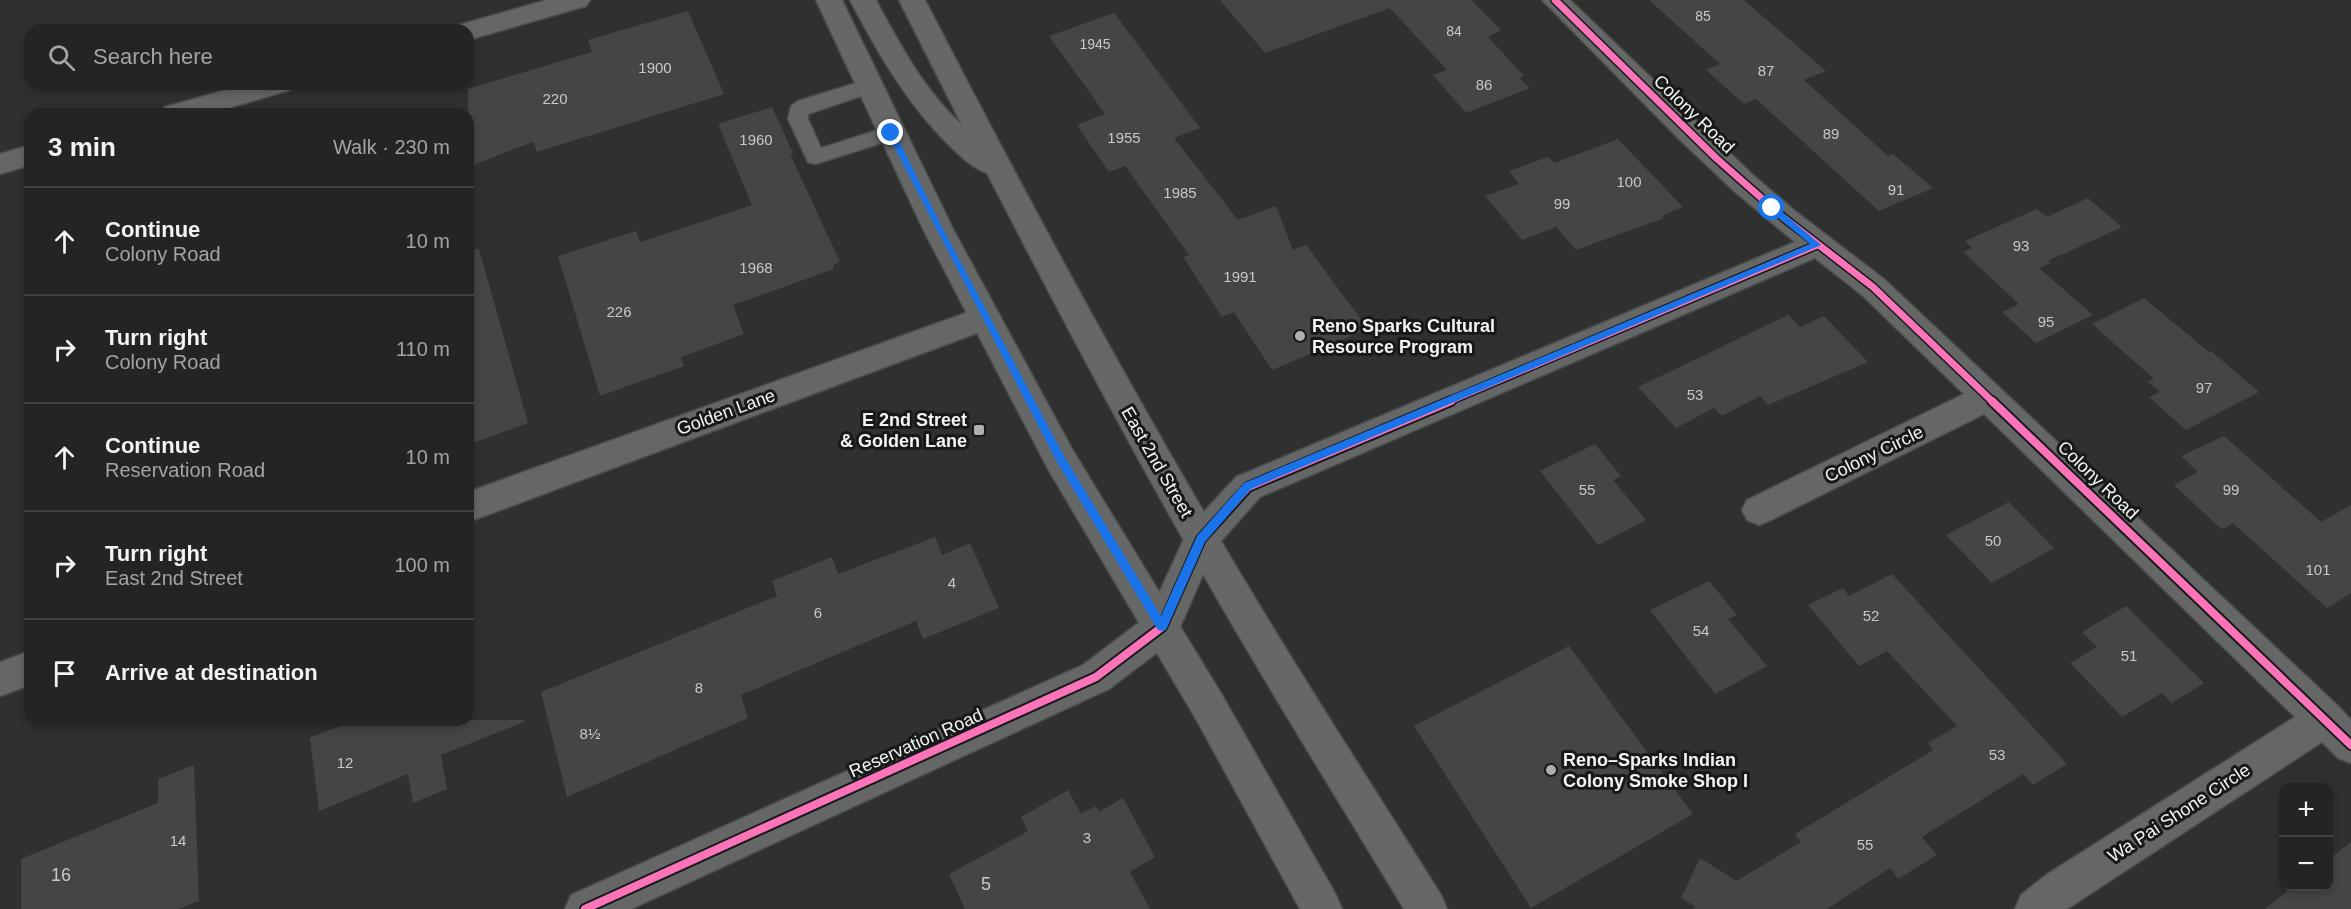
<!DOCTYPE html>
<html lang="en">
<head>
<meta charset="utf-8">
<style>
  body { margin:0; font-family:Helvetica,sans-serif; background:#2a2d2c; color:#f1f3f6 }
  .controls { position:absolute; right:18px; bottom:18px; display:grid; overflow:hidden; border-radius:12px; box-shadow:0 3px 9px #0003 }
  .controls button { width:54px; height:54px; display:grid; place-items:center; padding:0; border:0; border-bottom:2px solid #3f4241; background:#222524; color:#f1f3f6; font:30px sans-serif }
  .stop { position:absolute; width:18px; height:18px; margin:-14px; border:4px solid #1a73e8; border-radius:50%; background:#fff }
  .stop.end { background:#1a73e8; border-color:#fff; box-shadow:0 2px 6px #0008 }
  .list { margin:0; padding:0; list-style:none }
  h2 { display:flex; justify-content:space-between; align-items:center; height:78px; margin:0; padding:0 24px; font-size:26px }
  h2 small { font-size:20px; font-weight:400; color:#a2a5a6 }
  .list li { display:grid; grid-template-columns:39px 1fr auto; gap:18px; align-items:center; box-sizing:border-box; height:108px; padding:0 24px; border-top:2px solid #3f4241 }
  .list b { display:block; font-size:22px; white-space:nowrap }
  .list p { margin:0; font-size:20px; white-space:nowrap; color:#a2a5a6 }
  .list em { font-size:20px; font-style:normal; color:#a2a5a6 }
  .icon { flex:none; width:33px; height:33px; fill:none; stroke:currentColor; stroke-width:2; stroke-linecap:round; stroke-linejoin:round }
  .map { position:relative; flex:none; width:2351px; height:909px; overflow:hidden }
  .search { position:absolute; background:#222524; box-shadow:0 3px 9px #0003; left:24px; top:24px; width:450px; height:66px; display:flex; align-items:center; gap:15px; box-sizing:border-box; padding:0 21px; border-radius:18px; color:#a2a5a6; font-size:22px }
  .panel { position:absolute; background:#222524; box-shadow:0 3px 9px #0003; left:24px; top:108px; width:450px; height:618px; border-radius:18px }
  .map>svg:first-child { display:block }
</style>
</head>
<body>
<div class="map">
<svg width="2351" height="909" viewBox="0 0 2351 909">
  <rect width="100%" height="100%" fill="#2e3130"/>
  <path fill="#434645" d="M 1220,0 L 1471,0 L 1501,30 L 1488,37 L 1524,76 L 1519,78 L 1530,88 L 1466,113 L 1433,75 L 1447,70 L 1390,8 L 1265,53 Z
    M 1649,0 L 1744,0 L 1826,71 L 1804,80 L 1888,156 L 1893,154 L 1933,188 L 1879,211 L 1756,99 L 1744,104 L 1706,70 L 1720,64 Z
    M 688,11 L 724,94 L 537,152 L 533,142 L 468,167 L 468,89 L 592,52 L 588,40 Z
    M 1114,13 L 1200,128 L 1174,138 L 1238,220 L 1276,206 L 1293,250 L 1306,245 L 1368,329 L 1272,370 L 1234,312 L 1222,317 L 1183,257 L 1189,255 L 1125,166 L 1109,172 L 1078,127 L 1079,124 L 1105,114 L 1049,36 Z
    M 772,107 L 793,153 L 790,154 L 840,262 L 833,265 L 834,269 L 733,305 L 744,334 L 681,357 L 684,366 L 600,396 L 558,256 L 636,231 L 640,242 L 752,205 L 718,124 Z
    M 1618,139 L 1683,207 L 1662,216 L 1664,218 L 1576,250 L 1556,227 L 1522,240 L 1485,196 L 1519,184 L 1509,171 L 1548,157 L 1554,163 Z
    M 2088,198 L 2122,227 L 2048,261 L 2051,263 L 2039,268 L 2093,315 L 2036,343 L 2002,312 L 2019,304 L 1963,252 L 1972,248 L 1965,241 L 2037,209 L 2047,217 Z
    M 479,249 L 528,423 L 468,445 L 468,251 Z
    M 2144,298 L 2209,352 L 2211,351 L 2259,392 L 2186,430 L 2149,397 L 2160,392 L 2148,382 L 2154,379 L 2092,324 Z
    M 1788,315 L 1800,327 L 1824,316 L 1868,362 L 1768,405 L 1760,396 L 1722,416 L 1714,408 L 1676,428 L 1638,387 Z
    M 2224,436 L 2321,522 L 2351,505 L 2351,593 L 2327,608 L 2233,523 L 2223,529 L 2219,527 L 2174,485 L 2198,472 L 2181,456 Z
    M 1595,444 L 1621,476 L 1613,480 L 1646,520 L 1598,545 L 1540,471 Z
    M 2009,502 L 2054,548 L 1992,583 L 1946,535 Z
    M 935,537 L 942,555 L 970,543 L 999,608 L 923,639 L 916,621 L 741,695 L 748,718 L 567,797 L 541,692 L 777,596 L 772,581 L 832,557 L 838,574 Z
    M 1892,574 L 2067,764 L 2033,785 L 2023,774 L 1922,837 L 1937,855 L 1898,879 L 1890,868 L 1827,909 L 1692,909 L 1696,907 L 1681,898 L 1700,858 L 1737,881 L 1801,842 L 1795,834 L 1933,750 L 1928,743 L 1957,726 L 1887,651 L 1859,666 L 1808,605 L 1843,588 L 1849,596 Z
    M 1709,581 L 1737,615 L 1728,619 L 1767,666 L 1715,694 L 1650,610 Z
    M 2126,606 L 2204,683 L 2172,703 L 2162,693 L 2122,717 L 2070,663 L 2097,647 L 2082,632 Z
    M 1569,646 L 1693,814 L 1531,908 L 1414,726 Z
    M 355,720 L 524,720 L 524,722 L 441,755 L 447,789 L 413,803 L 408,774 L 319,811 L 310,738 Z
    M 194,765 L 199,901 L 178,909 L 21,909 L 21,859 L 158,803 L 158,779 Z
    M 1068,790 L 1081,814 L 1096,806 L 1099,812 L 1123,798 L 1155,857 L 1130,872 L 1150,909 L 965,909 L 949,874 L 1028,831 L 1021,817 Z
    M 2351,842 L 2351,909 L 2265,909 L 2294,886 L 2328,886 L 2328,860 Z"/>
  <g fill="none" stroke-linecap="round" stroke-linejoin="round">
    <g stroke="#4a4c4b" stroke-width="3">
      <path id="service" d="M 869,79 L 876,81 L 879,86 L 876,91 L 808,114 L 808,119 L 821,148 L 891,126 L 898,128 L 901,133 L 898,138 L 815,164 L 808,162 L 788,119 L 791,106 L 798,101 Z"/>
    </g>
    <g stroke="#4a4c4b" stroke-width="3">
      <path id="minor" d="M 547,0 L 590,0 L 586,6 L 468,40 L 468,30 L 456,30 L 459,25 Z
        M 1542,0 L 1570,0 L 1754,176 L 1795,211 L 1884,279 L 2338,706 L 2351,720 L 2351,763 L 2338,758 L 2322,742 L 2067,909 L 2015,909 L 2021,895 L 2046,875 L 2295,717 L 1984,414 L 1771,520 L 1759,525 L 1747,520 L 1742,510 L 1747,500 L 1964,394 L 1862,295 L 1815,258 L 1260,497 L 1214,549 L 1175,639 L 1109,689 L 631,909 L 565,909 L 571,895 L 1083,665 L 1149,615 L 1189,528 L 1236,477 L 1795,242 L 1734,191 L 1679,139 Z
        M 248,84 L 294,84 L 290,90 L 208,114 L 161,114 L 165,107 Z
        M 30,145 L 30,165 L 0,174 L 0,154 Z
        M 985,306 L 996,310 L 1000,318 L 996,326 L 468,522 L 468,492 Z
        M 30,651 L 30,685 L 0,696 L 0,662 Z"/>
    </g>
    <g stroke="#4a4c4b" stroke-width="3">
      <path id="secondary" d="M 816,0 L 842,0 L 953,229 L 1072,449 L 1222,695 L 1336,895 L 1342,909 L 1300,909 L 1196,719 L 1048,469 L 923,229 Z
        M 850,0 L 876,0 C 900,45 924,90 962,125 L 899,0 L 925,0 C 1025,194 1128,386 1240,573 C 1305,682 1374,788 1441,895 L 1447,909 L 1404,909 C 1341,805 1276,701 1215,595 C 1135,457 1060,315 987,173 C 974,169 963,158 953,149 C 908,106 879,55 850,0 Z"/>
    </g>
    <use href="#service" fill="#656766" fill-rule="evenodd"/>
    <use href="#minor" fill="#656766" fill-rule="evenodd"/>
    <use href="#secondary" fill="#666867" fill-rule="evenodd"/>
    <g stroke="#171919" stroke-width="10">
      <path id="cycleway-far1" d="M 1555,0 L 1716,158 L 1784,218 L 1873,287 L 1993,402
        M 1447,402 L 1817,245"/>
    </g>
    <g stroke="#171919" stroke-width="12">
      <path id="cycleway" d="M 1992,401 L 2351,745
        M 585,909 L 1096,677 L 1162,627 L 1201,539 L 1248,487 L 1451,401"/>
    </g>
    <use href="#cycleway-far1" stroke="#fb73b8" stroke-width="7"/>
    <use href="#cycleway" stroke="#fb73b8" stroke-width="8"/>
  </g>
  <path fill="#1a73e8" d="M 891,130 L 895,133 L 943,229 L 1064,456 L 1161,616 L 1197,536 L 1244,483 L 1810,244 L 1769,210 L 1769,206 L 1775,206 L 1821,245 L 1251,489 L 1205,542 L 1166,630 L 1162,631 L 1158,630 L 1057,462 L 887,133 Z"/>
  <g fill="#adb0af" stroke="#171919" stroke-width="2">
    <circle cx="1300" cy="336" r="6"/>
    <rect x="973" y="424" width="12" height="12" rx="3"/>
    <circle cx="1551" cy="770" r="6"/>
  </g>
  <g text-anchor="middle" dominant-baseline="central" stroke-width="6" stroke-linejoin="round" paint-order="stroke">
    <g font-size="14" fill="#c6c9c8">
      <text x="1703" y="16">85</text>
      <text x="1454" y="31">84</text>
      <text x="1095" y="44">1945</text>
    </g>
    <g font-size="15" fill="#c6c9c8">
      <text x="655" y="67">1900</text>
      <text x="1766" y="70">87</text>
      <text x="1484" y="84">86</text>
      <text x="555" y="98">220</text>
      <text x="1831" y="133">89</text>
      <text x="1124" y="137">1955</text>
      <text x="756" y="139">1960</text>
      <text x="1629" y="181">100</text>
      <text x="1896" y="189">91</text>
      <text x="1180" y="192">1985</text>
      <text x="1562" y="203">99</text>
      <text x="2021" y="245">93</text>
      <text x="756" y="267">1968</text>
      <text x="1240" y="276">1991</text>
      <text x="619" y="311">226</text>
      <text x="2046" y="321">95</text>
      <text x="2204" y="387">97</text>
      <text x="1695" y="394">53</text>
      <text x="1587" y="489">55</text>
      <text x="2231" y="489">99</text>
      <text x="1993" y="540">50</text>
      <text x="2318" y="569">101</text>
      <text x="952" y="582">4</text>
      <text x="818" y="612">6</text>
      <text x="1871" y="615">52</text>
      <text x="1701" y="630">54</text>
      <text x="2129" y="655">51</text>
      <text x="699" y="687">8</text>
      <text x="590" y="733">8½</text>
      <text x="1997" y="754">53</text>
      <text x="345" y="762">12</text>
      <text x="1087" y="837">3</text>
      <text x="178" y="840">14</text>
      <text x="1865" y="844">55</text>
    </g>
    <g font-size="18" fill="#f1f5f3" stroke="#171919">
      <text transform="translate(1694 114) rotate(44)">Colony Road</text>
      <text transform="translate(726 412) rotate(-20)">Golden Lane</text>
      <text transform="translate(1874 454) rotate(-26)">Colony Circle</text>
      <text transform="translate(1157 462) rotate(60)">East 2nd Street</text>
      <text transform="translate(2098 480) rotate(44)">Colony Road</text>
      <text transform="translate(916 743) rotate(-24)">Reservation Road</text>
      <text transform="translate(2179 813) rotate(-33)">Wa Pai Shone Circle</text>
    </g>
    <g font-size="18" font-weight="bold" fill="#f1f5f3" stroke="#171919" text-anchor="start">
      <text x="1312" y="326">Reno Sparks Cultural<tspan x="1312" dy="21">Resource Program</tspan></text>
      <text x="967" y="420" text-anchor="end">E 2nd Street<tspan x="967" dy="21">&amp; Golden Lane</tspan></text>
      <text x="1563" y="760">Reno–Sparks Indian<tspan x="1563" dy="21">Colony Smoke Shop I</tspan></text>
    </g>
    <g font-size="18" fill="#c6c9c8">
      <text x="61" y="875">16</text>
      <text x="986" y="884">5</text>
    </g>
  </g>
</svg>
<div class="controls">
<button>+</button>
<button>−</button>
</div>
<div class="stop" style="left:1772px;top:208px"></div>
<div class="stop end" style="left:891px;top:133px"></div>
<div class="search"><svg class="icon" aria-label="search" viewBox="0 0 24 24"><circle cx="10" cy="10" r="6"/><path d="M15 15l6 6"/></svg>Search here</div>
<section class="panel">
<h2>3 min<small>Walk · 230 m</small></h2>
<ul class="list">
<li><svg class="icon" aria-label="ahead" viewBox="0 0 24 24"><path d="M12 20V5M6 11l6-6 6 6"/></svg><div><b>Continue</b><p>Colony Road</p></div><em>10 m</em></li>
<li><svg class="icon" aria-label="right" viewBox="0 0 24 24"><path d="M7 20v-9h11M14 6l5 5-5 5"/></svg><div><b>Turn right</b><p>Colony Road</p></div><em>110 m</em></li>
<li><svg class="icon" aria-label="ahead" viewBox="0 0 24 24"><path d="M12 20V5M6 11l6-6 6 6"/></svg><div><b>Continue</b><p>Reservation Road</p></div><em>10 m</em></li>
<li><svg class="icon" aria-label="right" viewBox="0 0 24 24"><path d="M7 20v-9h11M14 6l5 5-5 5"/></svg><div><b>Turn right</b><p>East 2nd Street</p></div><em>100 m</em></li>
<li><svg class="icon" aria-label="arrive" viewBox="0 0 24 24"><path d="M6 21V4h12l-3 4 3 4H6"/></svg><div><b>Arrive at destination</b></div></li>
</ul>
</section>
</div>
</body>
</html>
